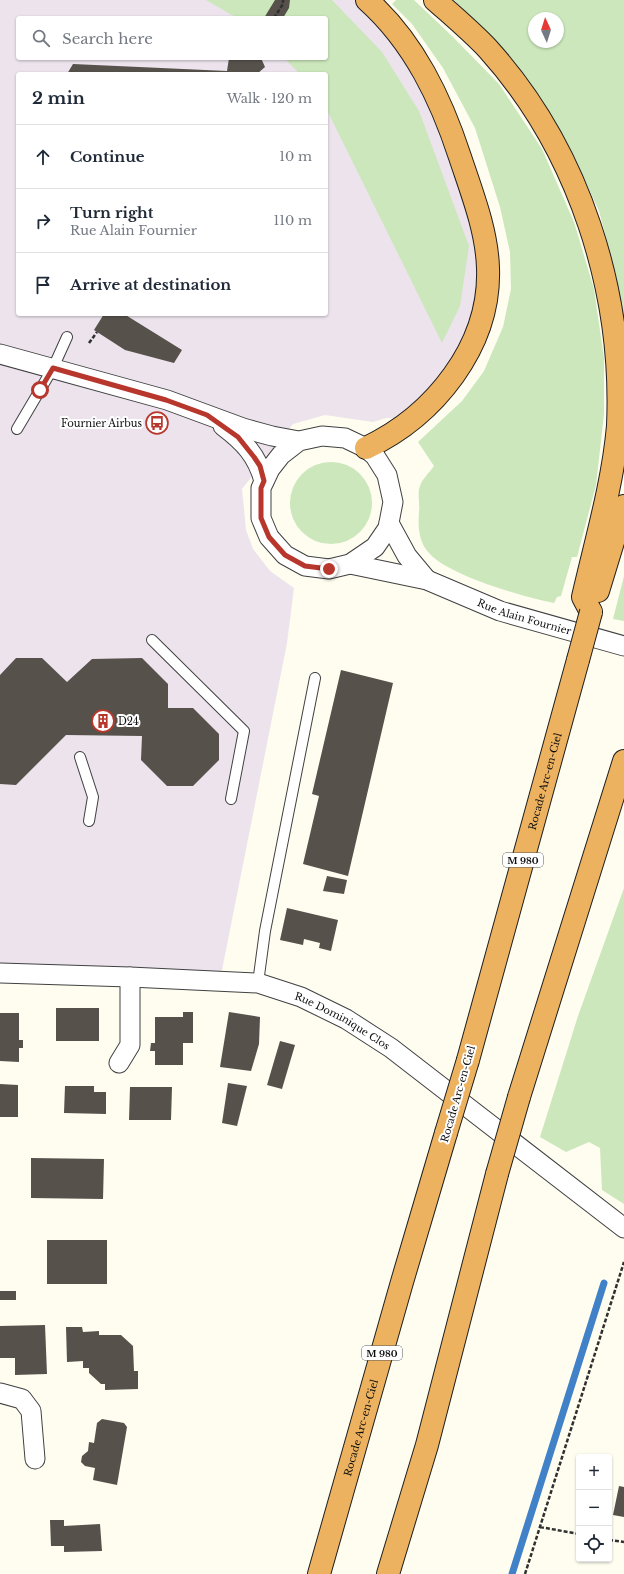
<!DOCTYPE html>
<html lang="en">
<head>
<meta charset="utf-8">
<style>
  body { margin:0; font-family:"Libre Baskerville",serif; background:#f2f2f3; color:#1f2937 }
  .controls { position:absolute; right:12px; bottom:12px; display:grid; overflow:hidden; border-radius:4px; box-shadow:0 1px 3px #0004 }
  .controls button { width:36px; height:36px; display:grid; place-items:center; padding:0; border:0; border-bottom:1px solid #e0e1e3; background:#fff; color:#1f2937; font:20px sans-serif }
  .compass { position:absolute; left:528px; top:12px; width:36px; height:36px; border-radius:50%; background:#fff; box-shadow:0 1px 3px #0004; rotate:356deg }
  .stop { position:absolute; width:12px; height:12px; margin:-9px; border:3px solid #b8372c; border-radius:50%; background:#fff }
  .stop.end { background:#b8372c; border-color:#fff; box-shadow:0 1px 4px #0008 }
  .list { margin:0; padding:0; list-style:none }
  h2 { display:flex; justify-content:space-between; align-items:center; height:52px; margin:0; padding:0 16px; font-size:17px }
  h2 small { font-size:13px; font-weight:400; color:#747a83 }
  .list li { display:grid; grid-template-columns:26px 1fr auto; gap:12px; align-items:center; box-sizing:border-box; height:64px; padding:0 16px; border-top:1px solid #e0e1e3 }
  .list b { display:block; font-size:15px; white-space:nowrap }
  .list p { margin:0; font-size:13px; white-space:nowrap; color:#747a83 }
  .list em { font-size:13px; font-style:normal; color:#747a83 }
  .icon { flex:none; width:22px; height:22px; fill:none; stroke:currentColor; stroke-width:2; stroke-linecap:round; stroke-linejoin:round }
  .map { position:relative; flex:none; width:624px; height:1574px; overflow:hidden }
  .search { position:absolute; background:#fff; box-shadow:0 1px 3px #0004; left:16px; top:16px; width:312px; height:44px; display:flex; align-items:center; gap:10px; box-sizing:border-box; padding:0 14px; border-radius:4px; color:#747a83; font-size:15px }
  .panel { position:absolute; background:#fff; box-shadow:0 1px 3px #0004; left:16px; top:72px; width:312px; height:244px; border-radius:4px }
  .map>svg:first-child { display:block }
</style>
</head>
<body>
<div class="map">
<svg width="624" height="1574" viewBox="0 0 624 1574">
  <rect width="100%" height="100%" fill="#fefdf0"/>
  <path fill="#ece3ec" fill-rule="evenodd" d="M 0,0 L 367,0 L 407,45 L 480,218 L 483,318 L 411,419 L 386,418 L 373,422 L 325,415 L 293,424 L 242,489 L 246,530 L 253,549 L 270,571 L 294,588 L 287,643 L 220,980 L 0,973 ZM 18,18 L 326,18 L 326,58 L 18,58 ZM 18,74 L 326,74 L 326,314 L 18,314 Z"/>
  <path fill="#cce7bb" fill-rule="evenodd" d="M 206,0 L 332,0 L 382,52 L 419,111 L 469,246 L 460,306 L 442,343 L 326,108 L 326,74 L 300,74 L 284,58 L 326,58 L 326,18 L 237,18 Z
    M 396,0 L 414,0 L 453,37 L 499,84 L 542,149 L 574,222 L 594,289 L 604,358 L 604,414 L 596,485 L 577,557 L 572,557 L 561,596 L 557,597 L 554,603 C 524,597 450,576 430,554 C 418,542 418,526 419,511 C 420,503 417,493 420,486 C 422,479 430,472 434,466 L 418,442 L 462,401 L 484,371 L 503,327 L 511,289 L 510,252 L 500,207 L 475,128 L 443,68 L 412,24 L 392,4 Z
    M 454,0 L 624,0 L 624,318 L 615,271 L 599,211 L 570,148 L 537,95 L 496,42 ZM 534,18 L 558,18 L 558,42 L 534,42 Z
    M290 503a41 41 0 1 1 82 0a41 41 0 1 1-82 0Z
    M 624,576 L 624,621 L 613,619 Z
    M 624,888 L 624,1204 L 602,1190 L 600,1148 L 589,1142 L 566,1152 L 540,1137 L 578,1016 Z"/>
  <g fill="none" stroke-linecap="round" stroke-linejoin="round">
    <path stroke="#4181c7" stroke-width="7" d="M 512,1574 L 604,1283"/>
  </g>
  <path fill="#56514b" d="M 275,0 L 290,0 L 289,8 L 283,18 L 264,18 Z
    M 229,58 L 261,58 L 265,67 L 257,74 L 67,74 L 73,64 L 227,71 Z
    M 104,314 L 124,314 L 182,350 L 174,363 L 125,350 L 94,330 Z
    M 16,658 L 42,658 L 67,682 L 92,659 L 142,658 L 168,684 L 168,708 L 193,708 L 219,734 L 219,760 L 193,786 L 167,786 L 141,760 L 142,736 L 66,735 L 16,785 L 0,784 L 0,675 Z
    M 341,670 L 393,683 L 348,876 L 303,864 L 319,796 L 312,794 Z
    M 327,876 L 347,880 L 344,894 L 323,891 Z
    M 287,908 L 338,920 L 331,951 L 319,948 L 320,943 L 304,939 L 303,945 L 280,940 Z
    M 56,1008 L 99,1008 L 99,1041 L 56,1041 Z
    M 183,1012 L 193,1012 L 193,1043 L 183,1043 L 183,1065 L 155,1065 L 155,1051 L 150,1051 L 151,1043 L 155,1043 L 155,1017 L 183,1017 Z
    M 229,1012 L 260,1017 L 259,1044 L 251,1071 L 220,1067 Z
    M 0,1013 L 19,1013 L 19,1040 L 23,1040 L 23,1048 L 19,1048 L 19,1062 L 0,1061 Z
    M 280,1041 L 295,1045 L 282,1089 L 267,1085 Z
    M 228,1083 L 247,1086 L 237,1126 L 222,1123 Z
    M 0,1084 L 18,1085 L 18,1117 L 0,1117 Z
    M 65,1086 L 94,1086 L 94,1092 L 106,1092 L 106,1114 L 64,1113 Z
    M 130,1087 L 172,1087 L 171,1120 L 129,1120 Z
    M 31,1158 L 104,1159 L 103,1199 L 31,1198 Z
    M 47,1240 L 107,1240 L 107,1284 L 47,1284 Z
    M 0,1291 L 16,1291 L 16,1300 L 0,1300 Z
    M 45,1325 L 47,1374 L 15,1375 L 15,1358 L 0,1358 L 0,1326 Z
    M 66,1327 L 82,1327 L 83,1332 L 99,1331 L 99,1335 L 121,1335 L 133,1346 L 134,1371 L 138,1371 L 138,1389 L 105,1390 L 105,1384 L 101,1384 L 89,1373 L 89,1368 L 83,1368 L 83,1361 L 67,1362 Z
    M 102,1419 L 124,1423 L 127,1427 L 117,1485 L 93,1480 L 95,1468 L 85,1466 L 81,1462 L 82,1456 L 88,1451 L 89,1442 L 94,1443 L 97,1423 Z
    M 619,1486 L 624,1487 L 624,1517 L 613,1515 Z
    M 50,1520 L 64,1520 L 64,1526 L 100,1524 L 102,1551 L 64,1552 L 64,1546 L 51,1546 Z"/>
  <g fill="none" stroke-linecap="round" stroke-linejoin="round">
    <g stroke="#414141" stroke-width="12">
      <path id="lane" d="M 17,429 L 53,368 L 67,337
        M 152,640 L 244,731 L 231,799
        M 80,757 L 93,797 L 89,821
        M 258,983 L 265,931 L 315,678"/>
    </g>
    <g stroke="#414141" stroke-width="21">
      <g id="street">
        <path d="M 0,354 L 167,400 L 243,428 L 272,436 L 299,441 L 322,436 L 345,438 L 366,448 L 375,456 L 387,475 L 393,502 L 388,528 L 375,547 L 350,564 L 329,569 L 305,566 L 285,555 L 269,537 L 261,518 L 261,488 L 270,469 L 281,455 L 299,441"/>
        <path d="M 223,426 C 244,442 257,455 264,481"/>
        <path d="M 389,523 L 407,556 L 427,580"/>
        <path id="s1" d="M 350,564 L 427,580 L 500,611 L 624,646"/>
        <path id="s2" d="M 0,973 L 130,977 L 258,983 L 301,997 L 346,1019 L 391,1048 L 624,1228"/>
        <path d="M 119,1063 L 130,1045 L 130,977"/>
        <path d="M 0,1393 L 22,1399 L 31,1411 L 35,1459"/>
      </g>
    </g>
    <g stroke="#1f1f1f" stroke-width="24">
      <g id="highway">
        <path d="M 435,0 C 453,16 472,32 488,49 C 579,150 624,291 618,426 C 613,483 596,540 583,597 L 591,612"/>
        <path d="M 366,448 C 434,416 491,346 488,268 C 487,231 472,193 460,157 C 441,99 414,42 367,0"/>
        <path d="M 598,591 L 624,506"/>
        <path id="s3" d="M 468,1060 L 578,660"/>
        <path d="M 519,1097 L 624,761"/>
        <path id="s4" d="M 319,1574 L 402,1282 L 446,1133"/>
        <path d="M 388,1574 L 427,1445 L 497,1174"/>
      </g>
    </g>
    <path stroke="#303030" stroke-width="2.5" stroke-dasharray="4 2" stroke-linecap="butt" d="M 274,18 L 283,4 L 283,0
      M 89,343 L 97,332
      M 540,1527 L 579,1534
      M 609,1540 L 624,1542
      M 525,1574 L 624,1262"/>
    <use href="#lane" stroke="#fff" stroke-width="10"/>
    <use href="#street" stroke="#fff" stroke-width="19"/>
    <use href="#highway" stroke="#edb25f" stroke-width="22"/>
    <g stroke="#1f1f1f" stroke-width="24" stroke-linecap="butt">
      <path id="highway-bridge" d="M 578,660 L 591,612
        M 446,1133 L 468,1060
        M 497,1174 L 519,1097"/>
    </g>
    <use href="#highway-bridge" stroke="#edb25f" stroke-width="22"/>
  </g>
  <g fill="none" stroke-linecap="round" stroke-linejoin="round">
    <path stroke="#b8372c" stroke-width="5" d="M 40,390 L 53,368 L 166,400 L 207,415 L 238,437 L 254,457 L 260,466 L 264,481 L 261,488 L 261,518 L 269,537 L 285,555 L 305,566 L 329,569"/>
  </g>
  <defs>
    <g id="bus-ring" transform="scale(1.15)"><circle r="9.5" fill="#fff" stroke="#b8372c" stroke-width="1.5"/><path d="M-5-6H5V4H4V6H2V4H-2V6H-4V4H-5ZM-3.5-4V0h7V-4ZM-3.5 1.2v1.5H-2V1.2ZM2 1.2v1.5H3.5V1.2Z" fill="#b8372c"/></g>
    <g id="building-ring" transform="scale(1.15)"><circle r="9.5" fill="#fff" stroke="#b8372c" stroke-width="1.5"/><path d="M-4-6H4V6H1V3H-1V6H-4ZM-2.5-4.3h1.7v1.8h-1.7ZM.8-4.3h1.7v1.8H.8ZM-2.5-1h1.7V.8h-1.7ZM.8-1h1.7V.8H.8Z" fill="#b8372c"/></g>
  </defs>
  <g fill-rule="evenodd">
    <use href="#bus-ring" x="157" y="423"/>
    <use href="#building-ring" x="103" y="721"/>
  </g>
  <g text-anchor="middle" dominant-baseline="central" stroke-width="4" stroke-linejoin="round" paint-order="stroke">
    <g fill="#fff" stroke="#565656" stroke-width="1">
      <rect x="503" y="853" width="40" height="14" rx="3"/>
      <rect x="362" y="1346" width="40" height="14" rx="3"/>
    </g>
    <g font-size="9" font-weight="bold" fill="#0e0e0e">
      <text x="523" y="860">M 980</text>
      <text x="382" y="1353">M 980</text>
    </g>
    <g font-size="10" fill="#0e0e0e" stroke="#fff" text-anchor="end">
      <text x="142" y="423">Fournier Airbus</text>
      <text x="118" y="721" text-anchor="start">D24</text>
    </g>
    <g font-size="10" fill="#0e0e0e" stroke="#fff">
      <text stroke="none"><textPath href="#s1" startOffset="183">Rue Alain Fournier</textPath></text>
      <text stroke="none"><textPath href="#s3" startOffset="289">Rocade Arc-en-Ciel</textPath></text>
      <text stroke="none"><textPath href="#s2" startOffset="351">Rue Dominique Clos</textPath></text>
      <text transform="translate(458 1094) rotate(-74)">Rocade Arc-en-Ciel</text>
      <text stroke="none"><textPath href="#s4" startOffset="152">Rocade Arc-en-Ciel</textPath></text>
    </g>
  </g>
</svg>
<div class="controls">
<button>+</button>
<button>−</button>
<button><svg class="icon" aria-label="locate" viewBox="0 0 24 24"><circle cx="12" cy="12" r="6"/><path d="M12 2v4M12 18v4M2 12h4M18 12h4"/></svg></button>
</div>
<svg class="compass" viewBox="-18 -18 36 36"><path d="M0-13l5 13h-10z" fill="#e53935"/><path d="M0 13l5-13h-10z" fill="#747a83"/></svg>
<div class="stop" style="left:40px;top:390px"></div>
<div class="stop end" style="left:329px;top:569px"></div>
<div class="search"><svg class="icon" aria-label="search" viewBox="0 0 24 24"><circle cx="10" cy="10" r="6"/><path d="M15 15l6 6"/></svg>Search here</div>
<section class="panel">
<h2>2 min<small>Walk · 120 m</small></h2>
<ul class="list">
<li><svg class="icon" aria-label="ahead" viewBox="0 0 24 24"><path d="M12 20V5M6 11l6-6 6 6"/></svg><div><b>Continue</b></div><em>10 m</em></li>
<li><svg class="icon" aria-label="right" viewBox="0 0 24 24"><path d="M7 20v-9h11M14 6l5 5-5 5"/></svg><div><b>Turn right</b><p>Rue Alain Fournier</p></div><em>110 m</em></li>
<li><svg class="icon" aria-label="arrive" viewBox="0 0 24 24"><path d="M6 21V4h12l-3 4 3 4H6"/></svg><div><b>Arrive at destination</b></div></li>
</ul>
</section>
</div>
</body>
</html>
